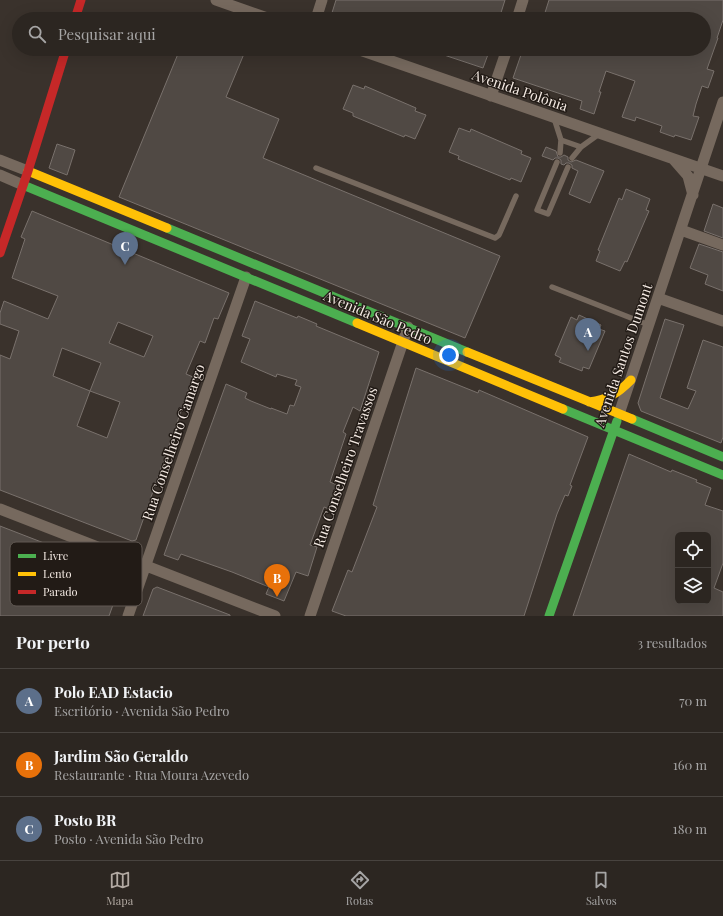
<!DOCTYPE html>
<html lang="pt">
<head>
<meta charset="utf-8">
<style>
  body { margin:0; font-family:"Playfair Display",serif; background:#38322e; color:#f1f3f6 }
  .controls { position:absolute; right:12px; bottom:12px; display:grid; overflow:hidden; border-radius:6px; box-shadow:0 4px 16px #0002 }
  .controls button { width:36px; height:36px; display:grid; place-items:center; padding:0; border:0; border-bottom:1px solid #48433f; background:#2c2621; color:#f1f3f6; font:20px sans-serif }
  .you { position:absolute; left:449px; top:355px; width:14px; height:14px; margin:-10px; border:3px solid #fff; border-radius:50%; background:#1a73e8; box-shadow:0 0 0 6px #1a73e833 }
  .badge { display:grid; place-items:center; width:26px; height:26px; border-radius:50%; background:#b2a9a2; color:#fff; font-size:13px; font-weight:700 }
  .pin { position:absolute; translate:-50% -33px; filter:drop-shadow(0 1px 2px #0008) }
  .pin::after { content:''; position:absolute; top:21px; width:14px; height:12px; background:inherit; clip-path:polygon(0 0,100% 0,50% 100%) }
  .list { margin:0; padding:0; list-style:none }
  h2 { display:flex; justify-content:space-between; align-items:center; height:52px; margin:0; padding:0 16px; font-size:17px }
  h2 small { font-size:13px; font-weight:400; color:#a6a5a5 }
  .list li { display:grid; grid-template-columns:26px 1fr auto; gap:12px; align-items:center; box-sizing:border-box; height:64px; padding:0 16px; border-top:1px solid #48433f }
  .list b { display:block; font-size:15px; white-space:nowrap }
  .list p { margin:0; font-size:13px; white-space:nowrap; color:#a6a5a5 }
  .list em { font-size:13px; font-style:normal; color:#a6a5a5 }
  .icon { flex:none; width:22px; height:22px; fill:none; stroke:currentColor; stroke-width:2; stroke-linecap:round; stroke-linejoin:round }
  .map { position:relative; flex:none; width:723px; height:616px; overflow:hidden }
  .search { position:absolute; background:#2c2621; box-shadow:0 4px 16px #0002; left:12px; right:12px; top:12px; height:44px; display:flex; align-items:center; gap:10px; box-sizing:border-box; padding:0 14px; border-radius:22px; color:#a6a5a5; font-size:15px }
  .sheet { height:244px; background:#2c2621 }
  nav { display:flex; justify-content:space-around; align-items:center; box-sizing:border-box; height:56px; border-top:1px solid #48433f; background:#2c2621; font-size:11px; color:#a6a5a5 }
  nav a { display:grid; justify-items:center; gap:2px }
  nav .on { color:#b2a9a2 }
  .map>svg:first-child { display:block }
</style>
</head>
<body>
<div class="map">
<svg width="723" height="616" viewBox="0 0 723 616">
  <rect width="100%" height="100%" fill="#3a322c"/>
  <path fill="#504944" stroke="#79716c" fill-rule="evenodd" d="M 336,0 L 505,0 L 499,19 L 339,19 L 331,16 Z
    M 549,0 L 723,0 L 723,20 L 717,38 L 718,38 L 707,69 L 714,71 L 708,88 L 702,86 L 696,104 L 693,116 L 699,117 L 691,140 L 675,135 L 674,137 L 660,132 L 662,126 L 636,117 L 635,121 L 622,117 L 635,81 L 606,71 L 599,92 L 601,92 L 594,114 L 580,109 L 582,101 L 513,78 L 523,49 L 704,49 L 704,19 L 636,19 L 623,15 L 622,19 L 543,19 Z
    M 180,49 L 246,49 L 226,97 L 279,119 L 263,158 L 500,256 L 465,338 L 119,197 Z
    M 433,49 L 490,49 L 483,68 L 432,51 Z
    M 353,85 L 364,89 L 365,86 L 416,108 L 415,111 L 426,115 L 415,139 L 405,135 L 404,137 L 353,116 L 353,113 L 343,109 Z
    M 459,128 L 470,132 L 471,129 L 522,151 L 521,154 L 531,158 L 521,182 L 511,178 L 510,180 L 458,159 L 459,156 L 449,152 Z
    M 57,144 L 75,150 L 67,175 L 49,168 Z
    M 546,147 L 556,151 L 558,157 L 561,157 L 564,155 L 568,157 L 568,160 L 571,162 L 576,160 L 604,171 L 590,203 L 569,194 L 578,171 L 572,168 L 572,165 L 569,163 L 566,163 L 564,165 L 561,164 L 561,160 L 558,158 L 555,158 L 553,160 L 542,156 Z
    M 626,189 L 650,199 L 646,210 L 649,211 L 627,262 L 625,261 L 620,271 L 596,261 L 600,251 L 598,250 L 619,198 L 622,200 Z
    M 713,204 L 723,208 L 723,238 L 704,231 Z
    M 32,211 L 229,293 L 218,319 L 214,318 L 205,343 L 200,341 L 186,374 L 193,377 L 136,540 L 132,541 L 0,490 L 0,355 L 10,359 L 19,331 L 0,324 L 0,313 L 4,301 L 48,319 L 58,296 L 12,278 L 25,239 L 21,237 ZM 118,322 L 153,336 L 144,357 L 109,343 ZM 62,348 L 101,363 L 90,391 L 120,402 L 107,438 L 77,426 L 90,391 L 53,376 Z
    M 699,244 L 723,252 L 723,291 L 705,284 L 708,275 L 690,268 Z
    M 255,301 L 297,318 L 298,316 L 317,324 L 316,326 L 379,352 L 360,411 L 353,407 L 343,432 L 346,434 L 330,482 L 337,485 L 329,509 L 324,507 L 310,545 L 317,547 L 308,576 L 296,572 L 284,601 L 266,594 L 269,587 L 232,572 L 181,554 L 178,560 L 164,555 L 226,384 L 247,393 L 245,398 L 251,401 L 271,409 L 271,408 L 287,414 L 290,405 L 294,406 L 301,387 L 295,385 L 297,380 L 277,374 L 276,377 L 241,362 L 250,339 L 242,336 Z
    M 579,315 L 601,325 L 599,329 L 605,331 L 589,369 L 583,367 L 582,371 L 559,362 L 561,358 L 555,355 L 571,317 L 577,320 Z
    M 665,319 L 684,325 L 660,398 L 688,409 L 696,391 L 687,388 L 703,340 L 723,347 L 723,437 L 721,443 L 641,411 L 638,403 Z
    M 416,368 L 478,393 L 479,390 L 588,437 L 570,485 L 572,486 L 568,496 L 565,495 L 557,514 L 524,616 L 346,616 L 332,611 L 348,570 L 352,572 L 377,507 L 373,505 Z
    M 629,454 L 671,472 L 672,470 L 697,480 L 696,482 L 711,488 L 705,505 L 723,511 L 723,563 L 714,588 L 723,592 L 723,616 L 573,616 ZM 678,535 L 708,535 L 708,601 L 678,601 Z
    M 0,526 L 124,574 L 109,616 L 0,616 Z
    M 157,587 L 230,615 L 230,616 L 143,616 L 153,589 Z"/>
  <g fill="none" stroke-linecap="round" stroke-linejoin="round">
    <path stroke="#76695e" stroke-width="5.5" d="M 554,118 L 561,140 L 560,153
      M 561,140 L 581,147
      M 572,158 L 581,147 L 599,134
      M 557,162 L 537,210 L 548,214 L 568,167
      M 316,168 L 495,238 L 499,235 L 516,196
      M 552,287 L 649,325"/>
    <path stroke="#76695e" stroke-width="11" d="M 216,0 L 270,19
      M 316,19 L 322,0
      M 517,19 L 523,0
      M 357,49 L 723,176
      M 491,96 L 507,49
      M 0,160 L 28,171
      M 674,160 L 688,176 L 693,195
      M 0,175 L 23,185
      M 681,230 L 723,245
      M 658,298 L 723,321
      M 619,414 L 723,102
      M 0,509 L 275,616
      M 128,616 L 246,277
      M 310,616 L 408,327"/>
    <path stroke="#4caf50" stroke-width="9" d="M 23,185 L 357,323
      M 167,228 L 467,352
      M 563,409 L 723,475
      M 632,419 L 723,457
      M 549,616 L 617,421"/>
    <path stroke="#ffc107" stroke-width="9" d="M 28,171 L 167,228
      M 357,323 L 563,409
      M 467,352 L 632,419
      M 589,402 C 609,399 617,394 631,380"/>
    <path stroke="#c62828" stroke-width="9" d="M 75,19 L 81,0
      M 0,253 L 28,171 L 66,49"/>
  </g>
  <g text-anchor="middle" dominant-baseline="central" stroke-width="3" stroke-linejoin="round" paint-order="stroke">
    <g font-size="14" fill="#f3e9e2" stroke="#221b16">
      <text transform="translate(520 90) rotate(19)">Avenida Polônia</text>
      <text transform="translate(378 317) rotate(23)">Avenida São Pedro</text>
      <text transform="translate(623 355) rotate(-71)">Avenida Santos Dumont</text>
      <text transform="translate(173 442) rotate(-71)">Rua Conselheiro Camargo</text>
      <text transform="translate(345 467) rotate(-71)">Rua Conselheiro Travassos</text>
    </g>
  </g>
  <rect x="10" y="542" width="132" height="64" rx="6" fill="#221b16" stroke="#615953" stroke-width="1"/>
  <rect x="18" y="554" width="18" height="4" fill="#4caf50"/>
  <rect x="18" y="572" width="18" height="4" fill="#ffc107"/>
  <rect x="18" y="590" width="18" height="4" fill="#c62828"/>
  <g font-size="11" fill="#f3e9e2">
    <text x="43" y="560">Livre</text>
    <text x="43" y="578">Lento</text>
    <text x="43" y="596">Parado</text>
  </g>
</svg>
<div class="controls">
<button><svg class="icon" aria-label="locate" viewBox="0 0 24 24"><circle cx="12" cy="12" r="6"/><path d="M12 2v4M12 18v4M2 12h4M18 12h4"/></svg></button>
<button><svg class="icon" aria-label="layers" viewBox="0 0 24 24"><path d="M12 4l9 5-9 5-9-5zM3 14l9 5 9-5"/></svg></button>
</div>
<div class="you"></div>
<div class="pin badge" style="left:588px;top:351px;background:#5c6f8a">A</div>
<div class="pin badge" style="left:277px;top:597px;background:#e8710a">B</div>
<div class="pin badge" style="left:125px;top:265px;background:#5c6f8a">C</div>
<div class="search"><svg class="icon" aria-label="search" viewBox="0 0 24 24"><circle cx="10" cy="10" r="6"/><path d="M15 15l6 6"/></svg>Pesquisar aqui</div>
</div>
<section class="sheet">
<h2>Por perto<small>3 resultados</small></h2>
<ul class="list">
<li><span class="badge" style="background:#5c6f8a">A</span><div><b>Polo EAD Estacio</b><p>Escritório · Avenida São Pedro</p></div><em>70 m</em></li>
<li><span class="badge" style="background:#e8710a">B</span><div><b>Jardim São Geraldo</b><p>Restaurante · Rua Moura Azevedo</p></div><em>160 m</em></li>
<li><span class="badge" style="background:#5c6f8a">C</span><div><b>Posto BR</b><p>Posto · Avenida São Pedro</p></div><em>180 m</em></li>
</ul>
</section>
<nav>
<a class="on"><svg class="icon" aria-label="map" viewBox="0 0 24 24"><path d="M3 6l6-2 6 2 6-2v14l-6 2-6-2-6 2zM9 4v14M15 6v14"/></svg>Mapa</a>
<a><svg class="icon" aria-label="directions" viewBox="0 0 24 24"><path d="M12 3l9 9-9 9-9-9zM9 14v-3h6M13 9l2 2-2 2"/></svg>Rotas</a>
<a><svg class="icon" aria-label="saved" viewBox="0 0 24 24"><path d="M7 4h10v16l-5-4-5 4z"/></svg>Salvos</a>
</nav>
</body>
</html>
